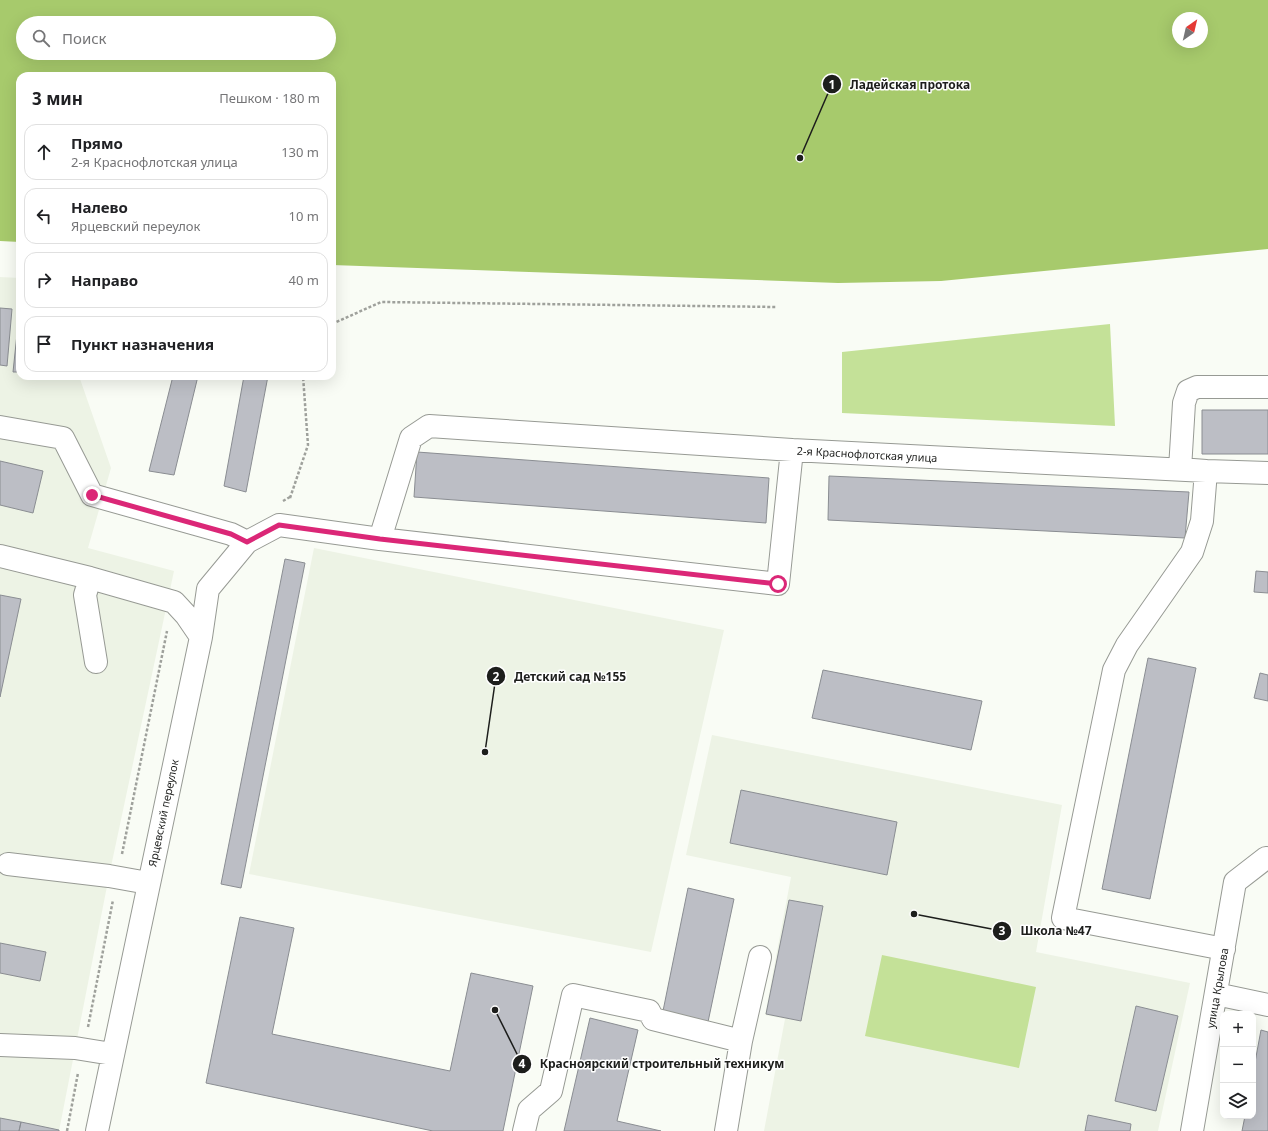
<!DOCTYPE html>
<html lang="ru">
<head>
<meta charset="utf-8">
<style>
  body { margin:0; font-family:"Noto Sans",sans-serif; background:#f6f6f6; color:#202124 }
  .controls { position:absolute; right:12px; bottom:12px; display:grid; overflow:hidden; border-radius:8px; box-shadow:0 4px 16px #0002 }
  .controls button { width:36px; height:36px; display:grid; place-items:center; padding:0; border:0; border-bottom:1px solid #e0e0e0; background:#fff; color:#202124; font:20px sans-serif }
  .compass { position:absolute; left:1172px; top:12px; width:36px; height:36px; border-radius:50%; background:#fff; box-shadow:0 4px 16px #0002; rotate:34deg }
  .stop { position:absolute; width:12px; height:12px; margin:-9px; border:3px solid #db2777; border-radius:50%; background:#fff }
  .stop.end { background:#db2777; border-color:#fff; box-shadow:0 1px 4px #0008 }
  .list { margin:0; padding:0; list-style:none }
  h2 { display:flex; justify-content:space-between; align-items:center; height:52px; margin:0; padding:0 16px; font-size:17px }
  h2 small { font-size:13px; font-weight:400; color:#757577 }
  .list li { display:grid; grid-template-columns:26px 1fr auto; gap:12px; align-items:center; box-sizing:border-box; height:56px; margin:0 8px 8px; padding:0 8px; border:1px solid #e0e0e0; border-radius:12px }
  .list b { display:block; font-size:15px; white-space:nowrap }
  .list p { margin:0; font-size:13px; white-space:nowrap; color:#757577 }
  .list em { font-size:13px; font-style:normal; color:#757577 }
  .icon { flex:none; width:22px; height:22px; fill:none; stroke:currentColor; stroke-width:2; stroke-linecap:round; stroke-linejoin:round }
  .map { position:relative; flex:none; width:1268px; height:1131px; overflow:hidden }
  .search { position:absolute; background:#fff; box-shadow:0 4px 16px #0002; left:16px; top:16px; width:320px; height:44px; display:flex; align-items:center; gap:10px; box-sizing:border-box; padding:0 14px; border-radius:22px; color:#757577; font-size:15px }
  .panel { position:absolute; background:#fff; box-shadow:0 4px 16px #0002; left:16px; top:72px; width:320px; height:308px; border-radius:12px }
  .map>svg:first-child { display:block }
</style>
</head>
<body>
<div class="map">
<svg width="1268" height="1131" viewBox="0 0 1268 1131">
  <rect width="100%" height="100%" fill="#f9fcf5"/>
  <path fill="#edf3e5" d="M 0,277 L 20,278 L 20,376 L 79,376 L 111,468 L 88,548 L 174,571 L 109,876 L 59,1131 L 0,1131 Z
    M 314,548 L 724,630 L 651,952 L 249,874 Z
    M 712,735 L 1062,805 L 1036,952 L 1190,983 L 1158,1131 L 764,1131 L 785,1019 L 765,1015 L 791,877 L 686,855 Z"/>
  <path fill="#c4e198" d="M 1110,324 L 1115,426 L 842,413 L 842,352 Z
    M 882,955 L 1036,987 L 1019,1068 L 865,1036 Z"/>
  <path fill="#a7ca6c" fill-rule="evenodd" d="M 0,0 L 1268,0 L 1268,249 L 941,281 L 838,283 L 332,265 L 332,76 L 20,76 L 20,242 L 0,241 ZM 1178,18 L 1202,18 L 1202,42 L 1178,42 ZM 23,23 L 329,23 L 329,53 L 23,53 Z"/>
  <path fill="#bcbec5" stroke="#8a8d92" d="M 0,308 L 12,309 L 7,366 L 0,365 Z
    M 19,315 L 20,315 L 20,372 L 13,372 Z
    M 173,376 L 198,376 L 174,475 L 149,471 Z
    M 244,376 L 268,376 L 246,492 L 224,486 Z
    M 1202,410 L 1268,410 L 1268,454 L 1202,454 Z
    M 417,452 L 769,478 L 766,523 L 414,497 Z
    M 0,461 L 43,471 L 33,513 L 0,505 Z
    M 829,476 L 1189,492 L 1185,538 L 828,520 Z
    M 285,559 L 305,563 L 241,888 L 221,884 Z
    M 1256,571 L 1268,572 L 1268,593 L 1254,592 Z
    M 0,595 L 21,599 L 0,697 Z
    M 1148,658 L 1196,668 L 1150,899 L 1102,889 Z
    M 823,670 L 982,701 L 971,750 L 812,718 Z
    M 1260,673 L 1268,675 L 1268,701 L 1254,698 Z
    M 741,790 L 897,822 L 887,875 L 730,843 Z
    M 688,888 L 734,899 L 708,1022 L 663,1011 Z
    M 789,900 L 823,906 L 801,1021 L 766,1014 Z
    M 240,917 L 294,928 L 272,1034 L 450,1071 L 471,973 L 533,986 L 503,1131 L 433,1131 L 206,1083 Z
    M 0,943 L 46,952 L 40,981 L 0,973 Z
    M 1136,1006 L 1178,1016 L 1156,1111 L 1115,1101 Z
    M 590,1018 L 638,1030 L 617,1121 L 661,1131 L 564,1131 Z
    M 1261,1030 L 1268,1032 L 1268,1131 L 1242,1131 L 1245,1116 L 1253,1116 L 1253,1073 Z
    M 1088,1115 L 1131,1124 L 1130,1131 L 1085,1131 Z
    M 0,1118 L 21,1122 L 19,1131 L 0,1131 Z
    M 21,1122 L 59,1130 L 59,1131 L 19,1131 Z"/>
  <g fill="none" stroke-linecap="round" stroke-linejoin="round">
    <g stroke="#979a94" stroke-width="24">
      <path id="minor" d="M 0,427 L 63,438 L 92,495 L 231,534 L 247,542
        M 380,539 L 411,438 L 429,426 L 792,450
        M 0,556 L 90,578 L 174,602 L 186,615 L 201,637
        M 90,578 L 85,595 L 96,662
        M 8,864 L 109,876 L 148,883
        M 1224,949 L 1063,918 L 1114,670 L 1127,645 L 1192,552 L 1202,521 L 1206,471 L 1180,469 L 1184,403 L 1188,391 L 1197,387 L 1268,387
        M 1216,994 L 1268,1005
        M 0,1045 L 75,1048 L 112,1054
        M 97,1131 L 201,637 L 208,589 L 247,542 L 279,525 L 380,539 L 778,584 L 792,450 L 1206,471 L 1268,473
        M 524,1131 L 529,1110 L 551,1091 L 573,995 L 649,1011 L 653,1019 L 741,1041
        M 726,1131 L 741,1041 L 760,957
        M 1192,1131 L 1235,882 L 1266,858"/>
    </g>
    <path stroke="#9fa19c" stroke-width="2.5" stroke-dasharray="3 2" stroke-linecap="butt" d="M 332,324 L 381,302 L 777,307
      M 290,498 L 308,445 L 303,376
      M 283,501 L 290,497
      M 122,854 L 167,631
      M 88,1027 L 113,900
      M 67,1131 L 78,1073"/>
    <use href="#minor" stroke="#fff" stroke-width="22"/>
  </g>
  <g fill="none" stroke-linecap="round" stroke-linejoin="round">
    <path stroke="#db2777" stroke-width="5" d="M 92,495 L 231,534 L 247,542 L 279,525 L 380,539 L 778,584"/>
  </g>
  <g text-anchor="middle" dominant-baseline="central" stroke-width="3" stroke-linejoin="round" paint-order="stroke">
    <g font-size="11" fill="#1d1e1c" stroke="#fff">
      <text transform="translate(867 454) rotate(3)">2-я Краснофлотская улица</text>
      <text transform="translate(163 813) rotate(-78)">Ярцевский переулок</text>
      <text transform="translate(1217 988) rotate(-80)">улица Крылова</text>
    </g>
  </g>
  <path fill="none" stroke="#1d1e1c" stroke-width="1.5" d="M800 158L832 84M485 752L496 676M914 914L1002 931M495 1010L522 1064"/>
  <g fill="#1d1e1c" stroke="#fff" stroke-width="1.5">
    <circle cx="800" cy="158" r="4"/>
    <circle cx="485" cy="752" r="4"/>
    <circle cx="914" cy="914" r="4"/>
    <circle cx="495" cy="1010" r="4"/>
    <circle cx="832" cy="84" r="10"/>
    <circle cx="496" cy="676" r="10"/>
    <circle cx="1002" cy="931" r="10"/>
    <circle cx="522" cy="1064" r="10"/>
  </g>
  <g font-size="12" text-anchor="middle" font-weight="bold" fill="#fff">
    <text x="832" y="89">1</text>
    <text x="496" y="681">2</text>
    <text x="1002" y="935">3</text>
    <text x="522" y="1068">4</text>
  </g>
  <g font-size="12" text-anchor="middle" font-weight="bold" fill="#1d1e1c" stroke="#fff" stroke-width="3" stroke-linejoin="round" paint-order="stroke">
    <text x="910" y="89">Ладейская протока</text>
    <text x="570" y="681">Детский сад №155</text>
    <text x="1056" y="935">Школа №47</text>
    <text x="662" y="1068">Красноярский строительный техникум</text>
  </g>
</svg>
<div class="controls">
<button>+</button>
<button>−</button>
<button><svg class="icon" aria-label="layers" viewBox="0 0 24 24"><path d="M12 4l9 5-9 5-9-5zM3 14l9 5 9-5"/></svg></button>
</div>
<svg class="compass" viewBox="-18 -18 36 36"><path d="M0-13l5 13h-10z" fill="#e53935"/><path d="M0 13l5-13h-10z" fill="#757577"/></svg>
<div class="stop" style="left:778px;top:584px"></div>
<div class="stop end" style="left:92px;top:495px"></div>
<div class="search"><svg class="icon" aria-label="search" viewBox="0 0 24 24"><circle cx="10" cy="10" r="6"/><path d="M15 15l6 6"/></svg>Поиск</div>
<section class="panel">
<h2>3 мин<small>Пешком · 180 m</small></h2>
<ul class="list">
<li><svg class="icon" aria-label="ahead" viewBox="0 0 24 24"><path d="M12 20V5M6 11l6-6 6 6"/></svg><div><b>Прямо</b><p>2-я Краснофлотская улица</p></div><em>130 m</em></li>
<li><svg class="icon" aria-label="left" viewBox="0 0 24 24"><path d="M17 20v-9H6M10 6l-5 5 5 5"/></svg><div><b>Налево</b><p>Ярцевский переулок</p></div><em>10 m</em></li>
<li><svg class="icon" aria-label="right" viewBox="0 0 24 24"><path d="M7 20v-9h11M14 6l5 5-5 5"/></svg><div><b>Направо</b></div><em>40 m</em></li>
<li><svg class="icon" aria-label="arrive" viewBox="0 0 24 24"><path d="M6 21V4h12l-3 4 3 4H6"/></svg><div><b>Пункт назначения</b></div></li>
</ul>
</section>
</div>
</body>
</html>
